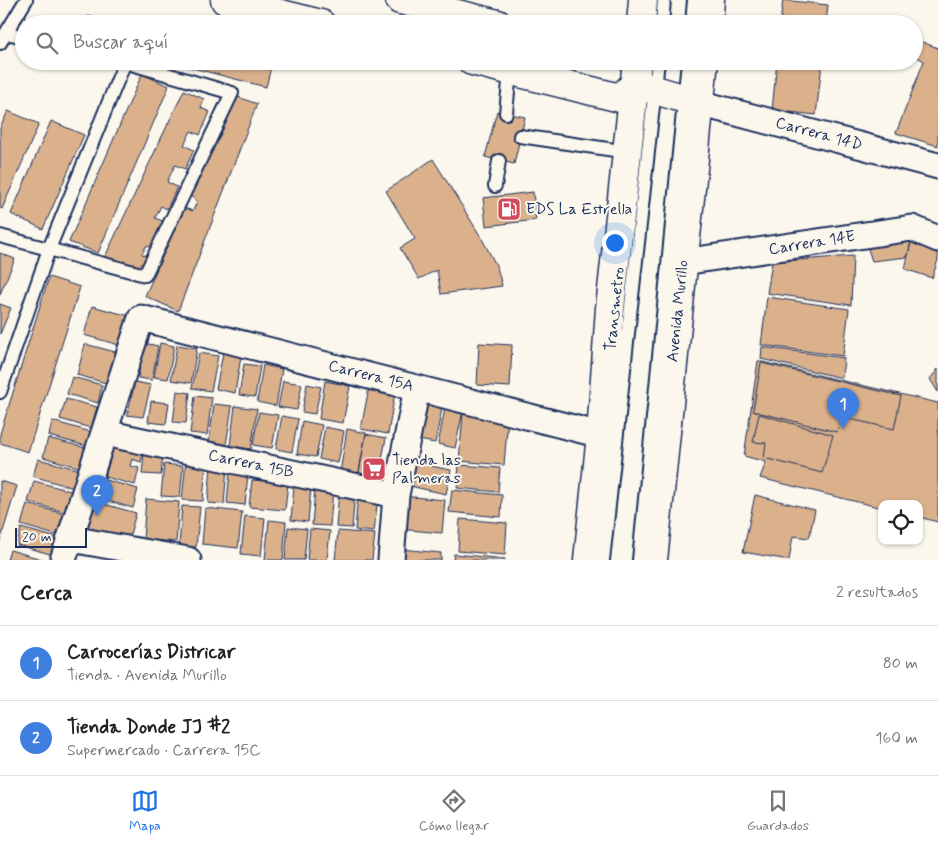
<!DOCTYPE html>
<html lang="es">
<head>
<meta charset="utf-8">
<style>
  body { margin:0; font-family:Mynerve,sans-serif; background:#f2f2f2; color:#222 }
  .controls { position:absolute; right:15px; bottom:15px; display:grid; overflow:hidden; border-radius:10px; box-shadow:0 1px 4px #0004 }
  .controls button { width:45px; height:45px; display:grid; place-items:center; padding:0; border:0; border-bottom:1px solid #e0e0e0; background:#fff; color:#222; font:25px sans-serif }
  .scale { position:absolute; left:15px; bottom:12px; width:72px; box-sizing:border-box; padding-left:5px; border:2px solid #1b2f5e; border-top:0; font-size:14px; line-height:18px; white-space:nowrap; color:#1b2f5e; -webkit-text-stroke:4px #fbf7ec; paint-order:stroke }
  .you { position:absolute; left:614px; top:242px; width:18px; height:18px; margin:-12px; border:4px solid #fff; border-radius:50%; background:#1a73e8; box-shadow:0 0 0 8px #1a73e833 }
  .badge { display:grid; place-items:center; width:32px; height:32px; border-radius:50%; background:#1a73e8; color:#fff; font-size:16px; font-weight:700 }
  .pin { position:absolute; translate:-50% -41px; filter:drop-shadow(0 1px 2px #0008) }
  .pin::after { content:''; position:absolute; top:26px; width:18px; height:15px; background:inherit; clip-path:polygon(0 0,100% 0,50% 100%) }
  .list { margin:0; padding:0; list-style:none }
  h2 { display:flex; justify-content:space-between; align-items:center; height:65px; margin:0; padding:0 20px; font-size:21px }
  h2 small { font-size:16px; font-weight:400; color:#767676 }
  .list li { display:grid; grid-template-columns:32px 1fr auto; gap:15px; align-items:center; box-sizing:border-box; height:75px; padding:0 20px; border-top:1px solid #e0e0e0 }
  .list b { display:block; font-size:19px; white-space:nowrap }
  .list p { margin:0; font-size:16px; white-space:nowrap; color:#767676 }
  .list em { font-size:16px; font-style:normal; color:#767676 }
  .icon { flex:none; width:28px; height:28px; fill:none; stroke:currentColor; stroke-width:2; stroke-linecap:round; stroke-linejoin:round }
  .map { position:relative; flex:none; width:938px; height:560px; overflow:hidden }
  .search { position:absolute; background:#fff; box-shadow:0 1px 4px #0004; left:15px; right:15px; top:15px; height:55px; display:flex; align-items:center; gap:12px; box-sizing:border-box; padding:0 18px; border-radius:28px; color:#767676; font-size:19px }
  .sheet { height:215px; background:#fff }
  nav { display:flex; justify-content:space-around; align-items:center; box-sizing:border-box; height:70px; border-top:1px solid #e0e0e0; background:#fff; font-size:14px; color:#767676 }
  nav a { display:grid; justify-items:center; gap:2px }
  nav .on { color:#1a73e8 }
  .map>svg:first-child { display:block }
</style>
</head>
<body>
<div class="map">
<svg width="938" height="560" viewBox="0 0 938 560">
  <rect width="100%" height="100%" fill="#fbf7ec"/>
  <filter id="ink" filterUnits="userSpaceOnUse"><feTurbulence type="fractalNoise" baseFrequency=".02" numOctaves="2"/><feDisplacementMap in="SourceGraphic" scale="10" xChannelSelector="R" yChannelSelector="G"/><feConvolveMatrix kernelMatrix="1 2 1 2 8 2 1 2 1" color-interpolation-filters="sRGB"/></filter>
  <g filter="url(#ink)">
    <path fill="#dbb18c" stroke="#1b2f5e" d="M 783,0 L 828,5 L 826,24 L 780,24 Z
      M 88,16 L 119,24 L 86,24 Z
      M 914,39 L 938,48 L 938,146 L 896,133 L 924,61 L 914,55 Z
      M 166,61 L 265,61 L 272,63 L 266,87 Z
      M 777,61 L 822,64 L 816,115 L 772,110 Z
      M 142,74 L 169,86 L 98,253 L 69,242 Z
      M 184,90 L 204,99 L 201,108 L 210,112 L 200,135 L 191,131 L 184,145 L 194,150 L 185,169 L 175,165 L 167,182 L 177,187 L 167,209 L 161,206 L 155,218 L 165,222 L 152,248 L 146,246 L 142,254 L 149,257 L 141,274 L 105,257 Z
      M 233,95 L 257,104 L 178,311 L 145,296 L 184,208 L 193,211 L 197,201 L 189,195 Z
      M 8,111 L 39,124 L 2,209 L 0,208 L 0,128 Z
      M 497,111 L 525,117 L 514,164 L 485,157 Z
      M 51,121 L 84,135 L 43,229 L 11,214 Z
      M 433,159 L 481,237 L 497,267 L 502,286 L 441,294 L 437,270 L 419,279 L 400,248 L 415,239 L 386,191 Z
      M 533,192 L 536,220 L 486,226 L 483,198 Z
      M 911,242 L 938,251 L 938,260 L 932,278 L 905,269 Z
      M 911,242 L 907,257 L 872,261 L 867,246 Z
      M 0,253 L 15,259 L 0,294 Z
      M 853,256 L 851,305 L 767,293 L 772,262 Z
      M 49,277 L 80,287 L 28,452 L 0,443 L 0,434 Z
      M 767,297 L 849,309 L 843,356 L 761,345 Z
      M 0,304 L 11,308 L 0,334 Z
      M 92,306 L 133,317 L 126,347 L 84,335 Z
      M 144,343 L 158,346 L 152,380 L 138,378 Z
      M 160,343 L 174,346 L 168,379 L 154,377 Z
      M 479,343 L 512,345 L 510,387 L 477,385 Z
      M 85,344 L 119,353 L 110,384 L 77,375 Z
      M 177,345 L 197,348 L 191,383 L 171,380 Z
      M 762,347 L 844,358 L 842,378 L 761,359 Z
      M 199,353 L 218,356 L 211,391 L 192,388 Z
      M 223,353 L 241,356 L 235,393 L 216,389 Z
      M 758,361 L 938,403 L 938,522 L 919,517 L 919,504 L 882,504 L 882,508 L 760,478 L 766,462 L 744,456 Z
      M 761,363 L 901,396 L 894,429 L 841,417 L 837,432 L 753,411 Z
      M 244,364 L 260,366 L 255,397 L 239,395 Z
      M 263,365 L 282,369 L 276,406 L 257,402 Z
      M 938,369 L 938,392 L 930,379 Z
      M 72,377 L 102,385 L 98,403 L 67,394 Z
      M 283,381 L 302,384 L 297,410 L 278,407 Z
      M 325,381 L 350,386 L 343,423 L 319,419 Z
      M 135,382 L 151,385 L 143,417 L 127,415 Z
      M 307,384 L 321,387 L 315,414 L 302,412 Z
      M 369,387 L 395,392 L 388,434 L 361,429 Z
      M 177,391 L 190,393 L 186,423 L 173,422 Z
      M 195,396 L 212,398 L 207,435 L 190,433 Z
      M 421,398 L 443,403 L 435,443 L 413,439 Z
      M 66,399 L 97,407 L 91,428 L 60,419 Z
      M 151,401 L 169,403 L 166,424 L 148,422 Z
      M 446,403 L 464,406 L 455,448 L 438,444 Z
      M 214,404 L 232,406 L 226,445 L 209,442 Z
      M 235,406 L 257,409 L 251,449 L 230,446 Z
      M 259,412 L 278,415 L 272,448 L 253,445 Z
      M 463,413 L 508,417 L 504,465 L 459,461 Z
      M 759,414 L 833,435 L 822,473 L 764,458 L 766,443 L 753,442 Z
      M 282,416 L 298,419 L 292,452 L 276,449 Z
      M 52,421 L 91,432 L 87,446 L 49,436 Z
      M 302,421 L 322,425 L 316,457 L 297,454 Z
      M 325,427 L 344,431 L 338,463 L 319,459 Z
      M 347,429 L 366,433 L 358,477 L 340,473 Z
      M 366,434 L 386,438 L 378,480 L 358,477 Z
      M 48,438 L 86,448 L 81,468 L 43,457 Z
      M 114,445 L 143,453 L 141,462 L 132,459 L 130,466 L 139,468 L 135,485 L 105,477 Z
      M 144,453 L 163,455 L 161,475 L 142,474 Z
      M 38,459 L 81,470 L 77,489 L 33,476 Z
      M 186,460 L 206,463 L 203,501 L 182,500 Z
      M 410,462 L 451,470 L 446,494 L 405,485 Z
      M 164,464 L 183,466 L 180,497 L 161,496 Z
      M 211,465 L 227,467 L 224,504 L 208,503 Z
      M 459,465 L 500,468 L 498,492 L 457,488 Z
      M 230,471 L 248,473 L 245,505 L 227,503 Z
      M 102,479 L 138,489 L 133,508 L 97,498 Z
      M 252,480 L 288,483 L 285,510 L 249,507 Z
      M 0,481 L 17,486 L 0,541 Z
      M 34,481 L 74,492 L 68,513 L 28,502 Z
      M 294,486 L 311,487 L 308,522 L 291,520 Z
      M 315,489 L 333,490 L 330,526 L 312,525 Z
      M 452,490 L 502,495 L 501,517 L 449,512 Z
      M 339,491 L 355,492 L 352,528 L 336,527 Z
      M 358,494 L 378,496 L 374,532 L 355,530 Z
      M 755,495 L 815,510 L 809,538 L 793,536 L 789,560 L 743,552 Z
      M 402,496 L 445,500 L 442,533 L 399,529 Z
      M 146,499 L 179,502 L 176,542 L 143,539 Z
      M 93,501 L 136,513 L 129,538 L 85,527 Z
      M 27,504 L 65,514 L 59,536 L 21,525 Z
      M 182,506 L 200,507 L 196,547 L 179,546 Z
      M 205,508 L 242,512 L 238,548 L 202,544 Z
      M 245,516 L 265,518 L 261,556 L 241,554 Z
      M 460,519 L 507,523 L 505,555 L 458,551 Z
      M 269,520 L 286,522 L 283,560 L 265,560 Z
      M 288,527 L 307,529 L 304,560 L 285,560 Z
      M 21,528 L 58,538 L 54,555 L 17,545 Z
      M 310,529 L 330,531 L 327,560 L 307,560 Z
      M 338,531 L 375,534 L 372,560 L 335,560 Z
      M 401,549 L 441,553 L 441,560 L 400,560 Z
      M 10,550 L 45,560 L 7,560 Z
      M 454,554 L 505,559 L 505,560 L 453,560 Z"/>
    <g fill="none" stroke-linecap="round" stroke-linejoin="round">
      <g stroke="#1b2f5e" stroke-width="16">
        <path id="lane" d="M 662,24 L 664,0
          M 692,24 L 694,0
          M 6,33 L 24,37
          M 0,43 L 26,0
          M 506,113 L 510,71
          M 520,136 L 628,152
          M 495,186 L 499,161
          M 0,236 L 145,275 L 232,93 L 121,61
          M 0,392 L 49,249 L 125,62
          M 603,560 L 658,61
          M 639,560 L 688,61"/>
      </g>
      <g stroke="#1b2f5e" stroke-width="29">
        <path id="street" d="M 699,103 L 938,166
          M 683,262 L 912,228 L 938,239
          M 105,433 L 396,495
          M 71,539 L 188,560
          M 63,560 L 141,318 L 601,435
          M 391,560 L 396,495 L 417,388"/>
      </g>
      <g stroke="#1b2f5e" stroke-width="31">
        <path id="secondary" d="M 225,0 L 321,24
          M 400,0 L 498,24
          M 472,61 L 620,98 L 635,84
          M 635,84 L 699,103"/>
      </g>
      <g stroke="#1b2f5e" stroke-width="31">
        <path id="primary" d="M 641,24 L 643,0
          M 708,24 L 710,0
          M 588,560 L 601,435 L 610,308 L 637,61
          M 653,560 L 704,61"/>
      </g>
      <use href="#lane" stroke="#fbf7ec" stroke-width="12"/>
      <use href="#street" stroke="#fbf7ec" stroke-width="25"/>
      <use href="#secondary" stroke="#fbf7ec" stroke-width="28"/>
      <use href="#primary" stroke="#fbf7ec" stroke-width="28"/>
    </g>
  </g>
  <defs>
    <g id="fuel-square" transform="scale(1.25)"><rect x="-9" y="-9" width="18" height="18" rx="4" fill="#d1495b" stroke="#fbf7ec"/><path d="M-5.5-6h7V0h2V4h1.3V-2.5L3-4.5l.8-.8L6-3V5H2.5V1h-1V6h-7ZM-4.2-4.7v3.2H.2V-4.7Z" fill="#fff"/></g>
    <g id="supermarket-square" transform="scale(1.25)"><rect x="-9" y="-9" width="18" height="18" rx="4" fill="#d1495b" stroke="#fbf7ec"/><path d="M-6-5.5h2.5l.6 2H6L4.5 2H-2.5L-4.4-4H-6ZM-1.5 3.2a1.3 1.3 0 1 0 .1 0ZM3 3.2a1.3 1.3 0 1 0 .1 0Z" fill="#fff"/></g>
  </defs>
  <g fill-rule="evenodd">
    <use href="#fuel-square" x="509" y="209"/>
    <use href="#supermarket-square" x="374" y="469"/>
  </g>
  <g text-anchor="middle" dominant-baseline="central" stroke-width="4" stroke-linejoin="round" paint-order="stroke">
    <g font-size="16" fill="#1b2f5e" stroke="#fbf7ec">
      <text transform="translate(819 134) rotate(15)">Carrera 14D</text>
      <text transform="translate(812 243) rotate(-9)">Carrera 14E</text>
      <text transform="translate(615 309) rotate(-84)">Transmetro</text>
      <text transform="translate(678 311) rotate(-84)">Avenida Murillo</text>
      <text transform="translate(371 376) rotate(14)">Carrera 15A</text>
      <text transform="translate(251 464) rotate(12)">Carrera 15B</text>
    </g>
    <g font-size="16" fill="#1b2f5e" stroke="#fbf7ec" text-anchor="start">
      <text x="526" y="209">EDS La Estrella</text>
      <text x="392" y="460">Tienda las<tspan x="392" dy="18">Palmeras</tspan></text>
    </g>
  </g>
</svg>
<div class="controls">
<button><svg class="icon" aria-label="locate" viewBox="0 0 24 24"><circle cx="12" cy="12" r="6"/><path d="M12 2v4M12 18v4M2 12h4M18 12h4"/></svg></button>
</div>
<div class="scale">20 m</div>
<div class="you"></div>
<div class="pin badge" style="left:843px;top:429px;background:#3f7fe0">1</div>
<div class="pin badge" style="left:97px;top:516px;background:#3f7fe0">2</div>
<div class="search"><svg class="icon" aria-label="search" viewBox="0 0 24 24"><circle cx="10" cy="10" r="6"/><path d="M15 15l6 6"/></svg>Buscar aquí</div>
</div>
<section class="sheet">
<h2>Cerca<small>2 resultados</small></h2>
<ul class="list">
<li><span class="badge" style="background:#3f7fe0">1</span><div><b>Carrocerías Districar</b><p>Tienda · Avenida Murillo</p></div><em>80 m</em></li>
<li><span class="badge" style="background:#3f7fe0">2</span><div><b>Tienda Donde JJ #2</b><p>Supermercado · Carrera 15C</p></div><em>160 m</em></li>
</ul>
</section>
<nav>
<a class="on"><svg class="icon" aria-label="map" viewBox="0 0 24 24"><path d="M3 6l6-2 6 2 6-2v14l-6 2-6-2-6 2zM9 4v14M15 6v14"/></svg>Mapa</a>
<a><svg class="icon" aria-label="directions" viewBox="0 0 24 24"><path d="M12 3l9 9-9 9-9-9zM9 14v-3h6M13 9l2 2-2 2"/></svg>Cómo llegar</a>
<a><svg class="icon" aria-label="saved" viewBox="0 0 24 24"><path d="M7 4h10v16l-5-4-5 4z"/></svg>Guardados</a>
</nav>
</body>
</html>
